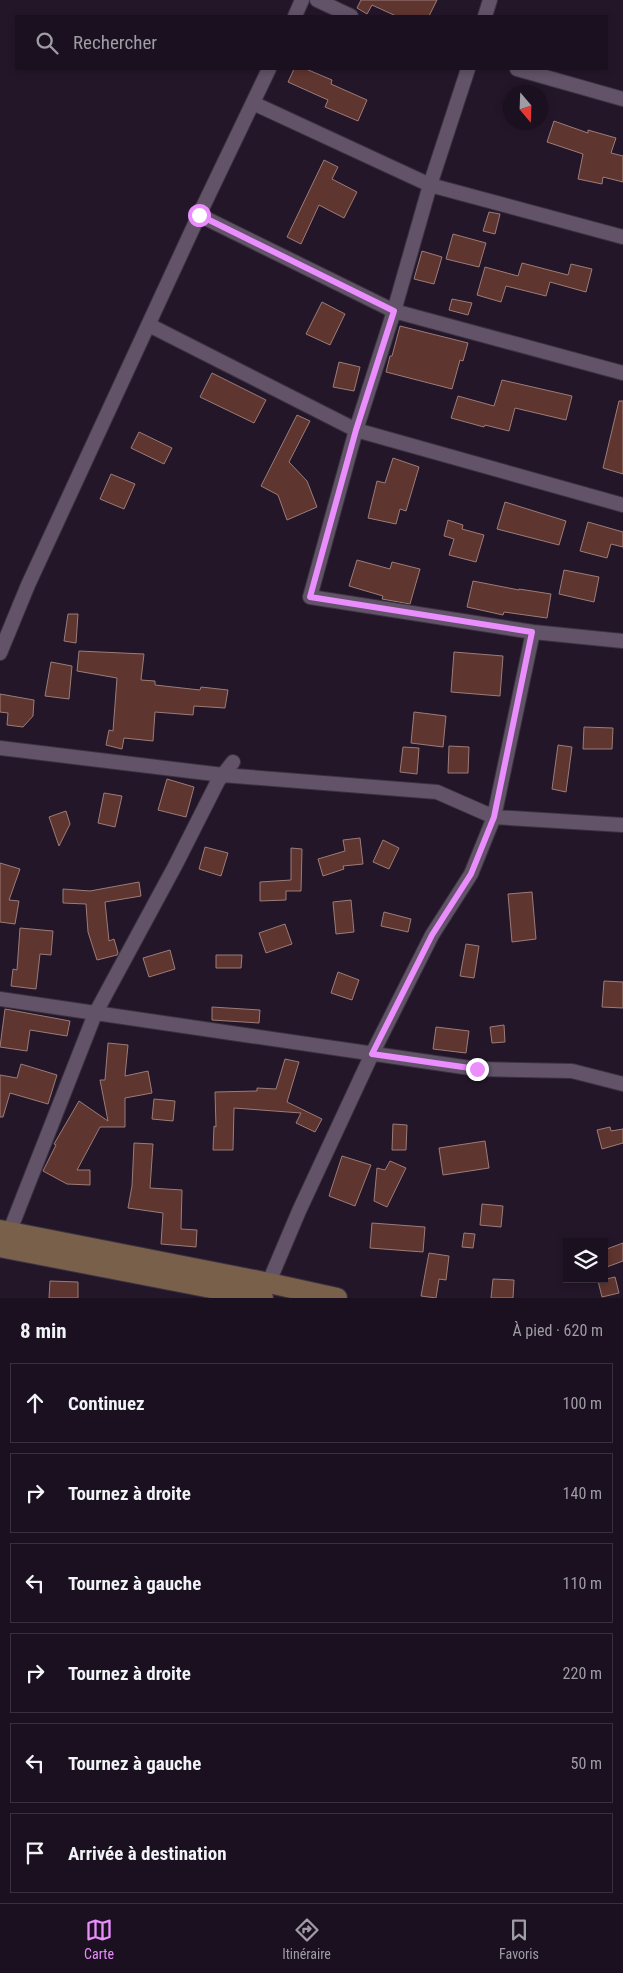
<!DOCTYPE html>
<html lang="fr">
<head>
<meta charset="utf-8">
<style>
  body { margin:0; font-family:"Roboto Condensed",sans-serif; background:#231928; color:#f1f3f6 }
  .controls { position:absolute; right:15px; bottom:15px; display:grid; overflow:hidden; border-radius:0px; box-shadow:0 2px 8px #0003 }
  .controls button { width:45px; height:45px; display:grid; place-items:center; padding:0; border:0; border-bottom:1px solid #38303d; background:#1a101f; color:#f1f3f6; font:25px sans-serif }
  .compass { position:absolute; left:503px; top:85px; width:45px; height:45px; border-radius:50%; background:#1a101f; box-shadow:0 2px 8px #0003; rotate:161deg }
  .stop { position:absolute; width:15px; height:15px; margin:-11px; border:4px solid #ea8dfd; border-radius:50%; background:#fff }
  .stop.end { background:#ea8dfd; border-color:#fff; box-shadow:0 1px 5px #0008 }
  .list { margin:0; padding:0; list-style:none }
  h2 { display:flex; justify-content:space-between; align-items:center; height:65px; margin:0; padding:0 20px; font-size:21px }
  h2 small { font-size:16px; font-weight:400; color:#9f9da4 }
  .list li { display:grid; grid-template-columns:32px 1fr auto; gap:15px; align-items:center; box-sizing:border-box; height:80px; margin:0 10px 10px; padding:0 10px; border:1px solid #38303d; border-radius:0px }
  .list b { display:block; font-size:19px; white-space:nowrap }
  .list em { font-size:16px; font-style:normal; color:#9f9da4 }
  .icon { flex:none; width:28px; height:28px; fill:none; stroke:currentColor; stroke-width:2; stroke-linecap:round; stroke-linejoin:round }
  .map { position:relative; flex:none; width:623px; height:1298px; overflow:hidden }
  .search { position:absolute; background:#1a101f; box-shadow:0 2px 8px #0003; left:15px; right:15px; top:15px; height:55px; display:flex; align-items:center; gap:12px; box-sizing:border-box; padding:0 18px; border-radius:0px; color:#9f9da4; font-size:19px }
  .sheet { height:605px; background:#1a101f }
  nav { display:flex; justify-content:space-around; align-items:center; box-sizing:border-box; height:70px; border-top:1px solid #38303d; background:#1a101f; font-size:14px; color:#9f9da4 }
  nav a { display:grid; justify-items:center; gap:2px }
  nav .on { color:#ea8dfd }
  .map>svg:first-child { display:block }
</style>
</head>
<body>
<div class="map">
<svg width="623" height="1298" viewBox="0 0 623 1298">
  <rect width="100%" height="100%" fill="#231629"/>
  <path fill="#5f3530" stroke="#9b7c78" d="M 361,0 L 437,0 L 429,16 L 396,16 L 372,5 L 367,14 L 357,8 Z
    M 294,69 L 306,69 L 332,80 L 331,84 L 367,100 L 358,121 L 325,107 L 328,100 L 288,82 Z
    M 554,121 L 588,133 L 588,130 L 616,138 L 611,153 L 623,156 L 623,182 L 603,177 L 602,184 L 578,179 L 583,154 L 547,142 Z
    M 324,160 L 338,167 L 332,179 L 357,192 L 344,218 L 319,205 L 301,244 L 287,237 Z
    M 489,212 L 500,214 L 495,234 L 483,231 Z
    M 453,234 L 486,243 L 479,267 L 446,259 Z
    M 422,251 L 442,257 L 434,284 L 414,279 Z
    M 522,263 L 568,275 L 571,264 L 592,269 L 586,292 L 550,282 L 546,296 L 506,286 L 501,302 L 477,295 L 485,267 L 518,276 Z
    M 452,299 L 472,303 L 468,315 L 449,310 Z
    M 322,302 L 345,314 L 330,345 L 306,334 Z
    M 400,326 L 468,343 L 463,361 L 460,360 L 452,389 L 386,372 L 390,356 L 392,356 Z
    M 339,362 L 360,367 L 354,391 L 333,387 Z
    M 212,373 L 266,400 L 254,423 L 200,397 Z
    M 502,380 L 572,396 L 566,420 L 515,408 L 509,431 L 485,425 L 484,427 L 451,418 L 458,396 L 494,406 Z
    M 619,401 L 623,401 L 623,474 L 603,468 Z
    M 297,415 L 310,421 L 289,462 L 307,481 L 317,507 L 287,520 L 278,495 L 261,486 Z
    M 139,432 L 172,448 L 164,464 L 131,448 Z
    M 393,458 L 419,467 L 406,511 L 400,509 L 396,524 L 368,518 L 377,481 L 385,483 Z
    M 111,474 L 135,484 L 124,509 L 100,499 Z
    M 505,502 L 566,521 L 559,545 L 497,529 Z
    M 448,520 L 463,525 L 462,529 L 484,535 L 476,562 L 449,555 L 454,539 L 444,536 Z
    M 588,522 L 623,532 L 623,547 L 611,544 L 607,558 L 580,551 Z
    M 357,560 L 390,569 L 392,562 L 420,569 L 410,604 L 382,599 L 383,596 L 349,586 Z
    M 564,570 L 599,577 L 594,602 L 559,594 Z
    M 473,581 L 519,590 L 519,589 L 551,594 L 547,618 L 504,612 L 503,615 L 467,607 Z
    M 68,614 L 78,614 L 76,643 L 64,641 Z
    M 79,651 L 144,654 L 141,680 L 155,681 L 155,685 L 200,690 L 201,687 L 228,690 L 225,708 L 194,706 L 193,715 L 155,712 L 153,741 L 124,738 L 122,749 L 106,745 L 109,730 L 113,731 L 117,678 L 77,671 Z
    M 454,652 L 503,656 L 500,696 L 451,692 Z
    M 51,662 L 72,666 L 69,699 L 45,696 Z
    M 0,694 L 34,700 L 33,716 L 23,727 L 7,725 L 8,713 L 0,712 Z
    M 414,712 L 446,716 L 443,747 L 411,743 Z
    M 584,727 L 613,728 L 612,749 L 583,749 Z
    M 558,745 L 572,747 L 566,792 L 552,789 Z
    M 449,746 L 469,747 L 468,773 L 448,773 Z
    M 403,747 L 419,748 L 417,774 L 400,772 Z
    M 167,779 L 194,787 L 186,817 L 158,810 Z
    M 104,793 L 122,796 L 115,827 L 98,823 Z
    M 66,811 L 70,824 L 59,846 L 49,817 Z
    M 360,838 L 363,864 L 343,866 L 344,869 L 323,876 L 318,859 L 345,851 L 343,840 Z
    M 383,840 L 399,848 L 389,869 L 373,862 Z
    M 205,847 L 228,853 L 221,876 L 199,869 Z
    M 291,848 L 302,849 L 301,891 L 286,891 L 286,900 L 260,901 L 260,882 L 291,880 Z
    M 0,863 L 20,869 L 9,900 L 19,901 L 15,924 L 0,922 Z
    M 139,882 L 141,896 L 105,902 L 109,941 L 114,939 L 118,953 L 117,955 L 97,960 L 88,932 L 86,904 L 63,903 L 63,889 L 90,891 Z
    M 532,892 L 536,939 L 512,942 L 508,894 Z
    M 351,900 L 354,932 L 336,934 L 333,902 Z
    M 384,912 L 411,919 L 408,932 L 381,926 Z
    M 285,924 L 292,944 L 266,953 L 259,933 Z
    M 20,928 L 53,931 L 51,955 L 40,954 L 36,989 L 11,986 L 13,969 L 17,970 Z
    M 466,944 L 479,946 L 474,978 L 460,976 Z
    M 170,950 L 175,969 L 149,977 L 143,958 Z
    M 216,955 L 242,955 L 241,968 L 216,968 Z
    M 338,972 L 359,980 L 352,1000 L 331,993 Z
    M 604,981 L 623,982 L 623,1008 L 602,1007 Z
    M 212,1007 L 260,1010 L 259,1023 L 212,1020 Z
    M 5,1009 L 70,1021 L 67,1036 L 30,1030 L 27,1051 L 0,1047 Z
    M 504,1025 L 505,1042 L 492,1043 L 490,1027 Z
    M 436,1027 L 469,1031 L 466,1053 L 433,1049 Z
    M 108,1043 L 128,1045 L 125,1076 L 148,1071 L 152,1093 L 125,1098 L 125,1127 L 100,1127 L 77,1170 L 90,1170 L 90,1185 L 67,1184 L 43,1171 L 56,1145 L 54,1144 L 79,1101 L 108,1121 L 100,1080 L 105,1080 Z
    M 285,1059 L 299,1062 L 287,1102 L 322,1119 L 315,1132 L 296,1123 L 301,1113 L 234,1108 L 233,1150 L 213,1150 L 214,1126 L 216,1127 L 215,1092 L 257,1091 L 257,1088 L 276,1089 Z
    M 21,1064 L 57,1075 L 48,1104 L 10,1093 L 3,1117 L 0,1117 L 0,1075 L 17,1078 Z
    M 154,1099 L 175,1101 L 173,1121 L 152,1119 Z
    M 393,1124 L 407,1125 L 406,1150 L 392,1150 Z
    M 610,1127 L 611,1131 L 623,1129 L 623,1143 L 602,1149 L 597,1130 Z
    M 485,1141 L 489,1168 L 443,1175 L 439,1148 Z
    M 134,1143 L 153,1144 L 150,1188 L 182,1190 L 181,1229 L 197,1230 L 196,1247 L 161,1244 L 163,1213 L 128,1208 L 132,1186 Z
    M 342,1156 L 371,1165 L 355,1206 L 329,1196 Z
    M 390,1161 L 406,1168 L 387,1207 L 374,1201 L 377,1168 L 385,1170 Z
    M 482,1204 L 503,1206 L 501,1227 L 480,1225 Z
    M 372,1223 L 425,1227 L 423,1252 L 370,1248 Z
    M 464,1233 L 475,1234 L 473,1248 L 462,1247 Z
    M 623,1243 L 623,1261 L 604,1268 L 604,1250 Z
    M 429,1253 L 449,1256 L 446,1280 L 439,1279 L 436,1298 L 421,1296 Z
    M 615,1277 L 619,1293 L 602,1297 L 598,1281 Z
    M 493,1279 L 514,1280 L 513,1298 L 491,1298 Z
    M 50,1281 L 78,1282 L 78,1298 L 49,1298 Z"/>
  <g fill="none" stroke-linecap="round" stroke-linejoin="round">
    <g stroke="#3b3240" stroke-width="16">
      <path id="street" d="M 317,0 L 351,16
        M 295,16 L 302,0
        M 485,16 L 490,0
        M 468,69 L 430,185 L 394,311 L 356,430 L 310,597 L 533,632 L 623,641
        M 517,69 L 623,99
        M 253,103 L 430,185 L 623,237
        M 199,215 L 394,311 L 623,373
        M 149,325 L 356,430 L 623,505
        M 0,653 L 28,585 L 199,215 L 269,69
        M 0,748 L 223,775 L 437,792 L 494,817 L 623,825
        M 0,999 L 477,1069 L 572,1071 L 623,1084
        M 7,1238 L 95,1014 L 175,866 L 218,781 L 233,762
        M 266,1289 L 299,1211 L 372,1054 L 432,935 L 471,874 L 494,817 L 533,632"/>
    </g>
    <g stroke="#3b3240" stroke-width="22">
      <path id="secondary" d="M 0,1230 L 269,1283 L 337,1298
        M 0,1247 L 263,1298"/>
    </g>
    <use href="#street" stroke="#625369" stroke-width="14"/>
    <use href="#secondary" stroke="#78604b" stroke-width="20"/>
  </g>
  <g fill="none" stroke-linecap="round" stroke-linejoin="round">
    <path stroke="#ea8dfd" stroke-width="6" d="M 199,215 L 394,311 L 356,430 L 310,597 L 532,632 L 494,817 L 471,874 L 432,935 L 372,1054 L 477,1069"/>
  </g>
</svg>
<div class="controls">
<button><svg class="icon" aria-label="layers" viewBox="0 0 24 24"><path d="M12 4l9 5-9 5-9-5zM3 14l9 5 9-5"/></svg></button>
</div>
<svg class="compass" viewBox="-18 -18 36 36"><path d="M0-13l5 13h-10z" fill="#e53935"/><path d="M0 13l5-13h-10z" fill="#9f9da4"/></svg>
<div class="stop" style="left:199px;top:215px"></div>
<div class="stop end" style="left:477px;top:1069px"></div>
<div class="search"><svg class="icon" aria-label="search" viewBox="0 0 24 24"><circle cx="10" cy="10" r="6"/><path d="M15 15l6 6"/></svg>Rechercher</div>
</div>
<section class="sheet">
<h2>8 min<small>À pied · 620 m</small></h2>
<ul class="list">
<li><svg class="icon" aria-label="ahead" viewBox="0 0 24 24"><path d="M12 20V5M6 11l6-6 6 6"/></svg><div><b>Continuez</b></div><em>100 m</em></li>
<li><svg class="icon" aria-label="right" viewBox="0 0 24 24"><path d="M7 20v-9h11M14 6l5 5-5 5"/></svg><div><b>Tournez à droite</b></div><em>140 m</em></li>
<li><svg class="icon" aria-label="left" viewBox="0 0 24 24"><path d="M17 20v-9H6M10 6l-5 5 5 5"/></svg><div><b>Tournez à gauche</b></div><em>110 m</em></li>
<li><svg class="icon" aria-label="right" viewBox="0 0 24 24"><path d="M7 20v-9h11M14 6l5 5-5 5"/></svg><div><b>Tournez à droite</b></div><em>220 m</em></li>
<li><svg class="icon" aria-label="left" viewBox="0 0 24 24"><path d="M17 20v-9H6M10 6l-5 5 5 5"/></svg><div><b>Tournez à gauche</b></div><em>50 m</em></li>
<li><svg class="icon" aria-label="arrive" viewBox="0 0 24 24"><path d="M6 21V4h12l-3 4 3 4H6"/></svg><div><b>Arrivée à destination</b></div></li>
</ul>
</section>
<nav>
<a class="on"><svg class="icon" aria-label="map" viewBox="0 0 24 24"><path d="M3 6l6-2 6 2 6-2v14l-6 2-6-2-6 2zM9 4v14M15 6v14"/></svg>Carte</a>
<a><svg class="icon" aria-label="directions" viewBox="0 0 24 24"><path d="M12 3l9 9-9 9-9-9zM9 14v-3h6M13 9l2 2-2 2"/></svg>Itinéraire</a>
<a><svg class="icon" aria-label="saved" viewBox="0 0 24 24"><path d="M7 4h10v16l-5-4-5 4z"/></svg>Favoris</a>
</nav>
</body>
</html>
